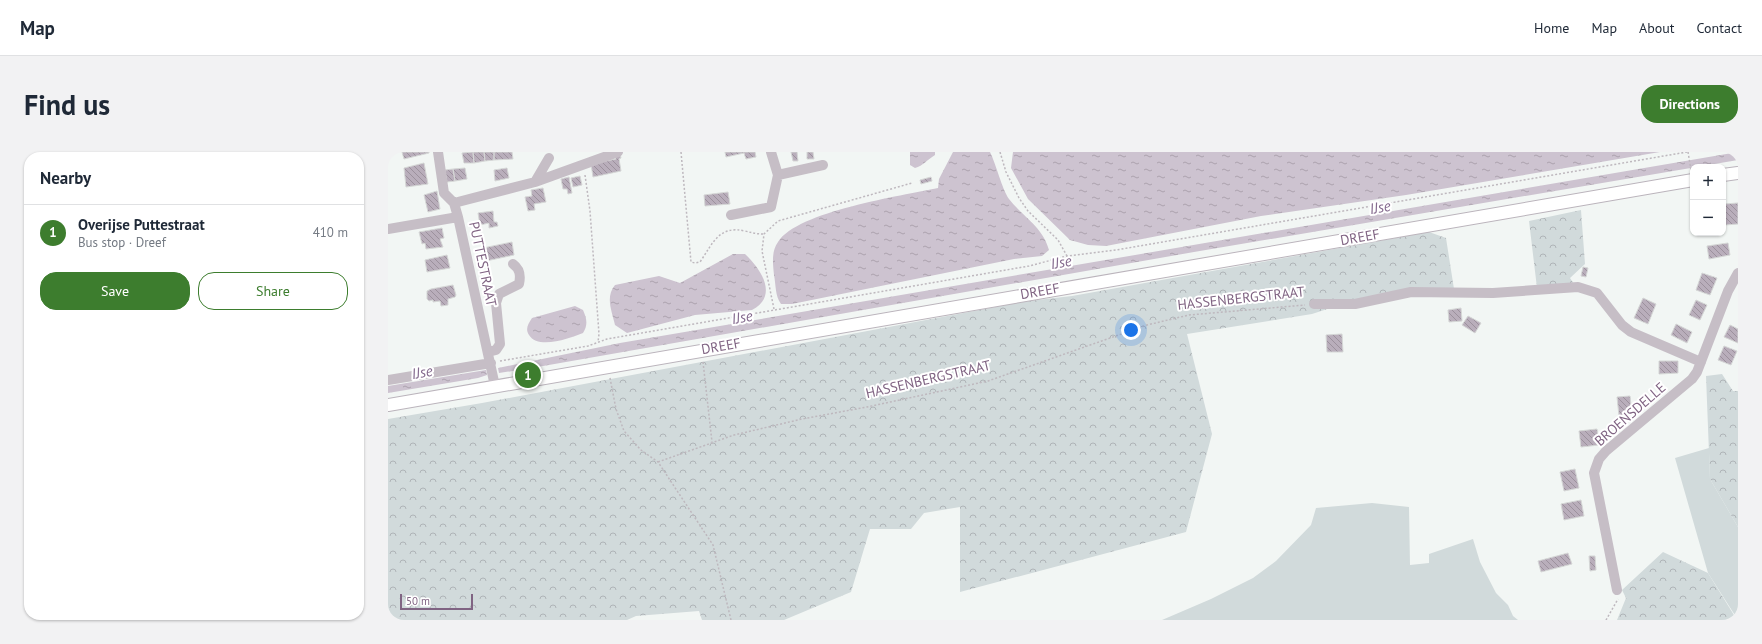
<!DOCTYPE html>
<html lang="en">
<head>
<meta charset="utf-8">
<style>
  body { margin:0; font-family:"PT Sans",sans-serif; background:#f2f2f3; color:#1f2937 }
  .controls { position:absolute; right:12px; top:12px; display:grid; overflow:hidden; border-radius:8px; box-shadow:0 1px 3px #0004 }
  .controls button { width:36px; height:36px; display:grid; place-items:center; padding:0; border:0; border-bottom:1px solid #e0e1e3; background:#fff; color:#1f2937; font:20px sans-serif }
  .scale { position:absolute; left:12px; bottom:10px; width:73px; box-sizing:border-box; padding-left:4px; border:2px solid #806483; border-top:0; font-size:11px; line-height:14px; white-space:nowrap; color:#806483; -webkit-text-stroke:3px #fff; paint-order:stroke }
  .you { position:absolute; left:743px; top:178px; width:14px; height:14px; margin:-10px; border:3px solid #fff; border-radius:50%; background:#1a73e8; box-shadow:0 0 0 6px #1a73e833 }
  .badge { display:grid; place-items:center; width:26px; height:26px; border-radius:50%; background:#3d7d2e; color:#fff; font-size:13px; font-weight:700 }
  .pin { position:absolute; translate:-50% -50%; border:2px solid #fff; box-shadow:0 1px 4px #0006 }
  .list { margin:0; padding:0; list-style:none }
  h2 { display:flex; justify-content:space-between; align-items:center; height:52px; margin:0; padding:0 16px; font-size:17px }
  h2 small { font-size:13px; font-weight:400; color:#747a83 }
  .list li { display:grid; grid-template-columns:26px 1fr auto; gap:12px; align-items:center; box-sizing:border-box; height:56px; padding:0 16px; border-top:1px solid #e0e1e3 }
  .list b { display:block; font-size:15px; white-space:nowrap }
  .list p { margin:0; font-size:13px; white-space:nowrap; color:#747a83 }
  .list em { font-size:13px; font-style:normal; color:#747a83 }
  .actions { display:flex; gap:8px; padding:12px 16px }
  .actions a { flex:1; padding:9px 0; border:1px solid #3d7d2e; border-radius:16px; text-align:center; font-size:14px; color:#3d7d2e }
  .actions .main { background:#3d7d2e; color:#fff }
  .map { position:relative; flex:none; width:1350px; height:468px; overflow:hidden; border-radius:16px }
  header { display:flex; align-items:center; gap:24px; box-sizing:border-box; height:56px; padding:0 20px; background:#fff; border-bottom:1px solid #e0e1e3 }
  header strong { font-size:19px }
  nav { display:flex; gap:22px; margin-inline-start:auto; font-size:14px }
  .intro { display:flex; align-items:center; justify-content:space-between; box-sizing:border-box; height:96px; padding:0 24px }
  h1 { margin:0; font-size:28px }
  .button { padding:10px 18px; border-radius:16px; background:#3d7d2e; color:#fff; font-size:14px; font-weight:700 }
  main { display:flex; gap:24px; padding:0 24px }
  aside { flex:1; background:#fff; border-radius:16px; box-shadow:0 1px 3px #0004 }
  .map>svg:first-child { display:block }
</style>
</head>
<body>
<header>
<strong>Map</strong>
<nav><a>Home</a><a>Map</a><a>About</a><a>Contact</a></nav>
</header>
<div class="intro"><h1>Find us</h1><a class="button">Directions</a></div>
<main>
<aside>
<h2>Nearby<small></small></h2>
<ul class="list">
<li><span class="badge">1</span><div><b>Overijse Puttestraat</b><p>Bus stop · Dreef</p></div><em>410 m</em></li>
</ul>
<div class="actions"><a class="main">Save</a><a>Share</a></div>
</aside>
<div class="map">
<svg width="1350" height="468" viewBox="0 0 1350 468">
  <defs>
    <pattern id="forest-crowns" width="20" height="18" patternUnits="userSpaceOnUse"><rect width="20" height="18" fill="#d1dadb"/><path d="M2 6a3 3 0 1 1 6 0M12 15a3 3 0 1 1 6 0" fill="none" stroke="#afb4b7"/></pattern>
    <pattern id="water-ripples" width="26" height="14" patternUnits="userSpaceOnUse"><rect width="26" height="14" fill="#cdc3d0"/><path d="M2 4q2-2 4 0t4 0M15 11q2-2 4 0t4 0" fill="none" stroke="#aca2ae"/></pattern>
    <pattern id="building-back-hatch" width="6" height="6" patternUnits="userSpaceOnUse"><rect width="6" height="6" fill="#b9aebb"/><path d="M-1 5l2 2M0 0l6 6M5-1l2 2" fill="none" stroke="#9c919d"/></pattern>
  </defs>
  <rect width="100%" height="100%" fill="#f2f6f4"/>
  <path fill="#d1dadb" d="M 1321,296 L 1322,327 L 1350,375 L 1350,468 L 1320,421 L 1287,306 Z
    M 984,351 L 1021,355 L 1022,413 L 1041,411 L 1041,402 L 1085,387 L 1092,410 L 1108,441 L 1120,453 L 1125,464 L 1130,468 L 774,468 L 823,447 L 865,426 L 888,409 L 923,373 L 928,356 Z"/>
  <path fill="url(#forest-crowns)" d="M 1193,58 L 1197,112 L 1182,126 L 1186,132 L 1149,136 L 1141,69 Z
    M 1041,80 L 1058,86 L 1066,137 L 958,151 L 924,162 L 799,182 L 824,282 L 798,380 L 572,440 L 572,355 L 536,361 L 523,377 L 482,377 L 463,440 L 396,468 L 314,468 L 311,459 L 248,464 L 239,468 L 0,468 L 0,267 L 94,251 L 640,149 L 684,144 Z
    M 1334,222 L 1345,239 L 1350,239 L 1350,375 L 1322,327 L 1318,224 Z
    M 1275,400 L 1320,421 L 1349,468 L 1229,468 L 1238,446 L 1234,438 Z"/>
  <path fill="url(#water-ripples)" d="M 522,0 L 547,0 L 547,3 C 540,7 535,14 527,16 L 522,13 Z
    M 565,0 L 602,0 C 608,12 614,37 621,47 C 635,65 655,75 661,98 L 654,104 L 626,107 L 404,152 L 393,152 C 387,144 388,133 386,123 C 385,112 383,100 390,90 C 410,59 513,44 550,36 L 551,27 Z
    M 625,0 L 1272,0 L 1018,43 L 873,64 L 718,94 L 700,93 L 682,88 L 640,47 L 623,16 Z
    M 1350,0 L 1350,8 L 806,100 L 138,217 L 111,221 L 110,216 L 232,191 Z
    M 345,102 L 357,102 C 373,117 391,144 364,158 L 307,163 L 239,181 L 227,173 C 224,159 217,145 227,133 L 271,124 L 292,131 Z
    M 187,154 L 195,158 C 199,167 200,173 195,181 C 183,186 150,198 141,183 C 137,177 140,172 144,166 Z
    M 98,218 L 99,223 L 90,226 L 0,241 L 0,234 Z"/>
  <path fill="url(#building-back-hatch)" stroke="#d5d7d6" d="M 14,0 L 41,0 L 41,1 L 16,7 Z
    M 85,0 L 86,11 L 76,11 L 74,1 Z
    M 85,0 L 96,0 L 97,9 L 86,11 Z
    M 96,0 L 106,0 L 106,8 L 97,9 Z
    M 106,0 L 124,0 L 125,7 L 106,8 Z
    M 337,0 L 367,0 L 368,5 L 358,7 L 356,1 L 338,5 Z
    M 403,0 L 409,0 L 410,9 L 405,9 Z
    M 419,0 L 425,0 L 426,7 L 419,7 Z
    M 232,2 L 233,6 L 231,7 L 233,19 L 205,25 L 203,12 L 228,7 L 227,3 Z
    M 36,11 L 40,32 L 18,35 L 16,16 Z
    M 77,16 L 79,27 L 67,29 L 65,17 Z
    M 119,16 L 121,26 L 107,29 L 106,18 Z
    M 65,17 L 67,29 L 59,30 L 57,18 Z
    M 192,24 L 194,33 L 185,35 L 183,26 Z
    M 181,25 L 184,41 L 180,42 L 179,37 L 175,37 L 173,27 Z
    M 543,25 L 544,29 L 533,32 L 532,28 Z
    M 155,36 L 158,50 L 146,52 L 147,58 L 140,59 L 137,45 L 144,44 L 143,38 Z
    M 49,39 L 52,57 L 40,60 L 36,43 Z
    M 340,40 L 342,52 L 317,54 L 316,43 Z
    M 1350,51 L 1350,72 L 1337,73 L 1336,52 Z
    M 105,59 L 106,70 L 109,70 L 110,74 L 101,76 L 101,71 L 92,73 L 90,61 Z
    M 54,76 L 56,86 L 52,87 L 55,95 L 38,97 L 37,91 L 34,92 L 31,80 Z
    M 124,90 L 126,103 L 98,109 L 95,96 Z
    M 1340,91 L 1342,103 L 1321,107 L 1319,94 Z
    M 59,103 L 62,116 L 39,120 L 37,108 Z
    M 1195,115 L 1200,116 L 1198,125 L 1193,124 Z
    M 1314,121 L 1329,126 L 1322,143 L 1308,138 Z
    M 65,133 L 68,143 L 67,145 L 60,147 L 60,153 L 53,154 L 52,149 L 45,150 L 45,148 L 41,149 L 39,147 L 39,139 L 43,137 Z
    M 1255,146 L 1268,152 L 1260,172 L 1246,166 Z
    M 1308,148 L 1319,153 L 1312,168 L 1301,163 Z
    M 1073,156 L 1074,169 L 1061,170 L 1060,158 Z
    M 1080,164 L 1093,171 L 1087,181 L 1074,173 Z
    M 1288,172 L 1304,180 L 1299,191 L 1283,183 Z
    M 1342,173 L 1350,177 L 1350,191 L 1336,185 Z
    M 954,182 L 955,200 L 939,200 L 938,183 Z
    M 1336,194 L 1349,199 L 1343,213 L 1330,208 Z
    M 1271,209 L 1290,209 L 1290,221 L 1271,222 Z
    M 1242,244 L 1244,263 L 1231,264 L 1229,245 Z
    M 1209,277 L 1211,293 L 1193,295 L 1191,279 Z
    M 1187,317 L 1191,336 L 1176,339 L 1172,320 Z
    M 1193,348 L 1196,364 L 1176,368 L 1173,352 Z
    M 1180,401 L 1184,412 L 1153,420 L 1150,409 Z
    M 1201,404 L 1207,404 L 1208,418 L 1202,419 Z"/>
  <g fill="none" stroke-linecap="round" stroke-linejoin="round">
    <g stroke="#bbb4bc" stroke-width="14">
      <path id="major" d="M 1335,23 L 1350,21
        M 0,253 L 1305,28"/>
    </g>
    <path stroke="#beb8be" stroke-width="1.5" stroke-dasharray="2 2" stroke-linecap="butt" d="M 293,0 L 303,110 L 307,111 L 312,110 C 325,91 331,73 357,79 C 365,81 368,82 376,82
      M 612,0 L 618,20 L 631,46 L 640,59 L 670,88 L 679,104
      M 1300,0 L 1303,18
      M 197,23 L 202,59 L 211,182 L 210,190
      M 386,157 L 374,99 L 376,82 L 390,69 L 524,31
      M 112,209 L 200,194 L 219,187 L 641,114 L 679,104 L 728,98 L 1299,0
      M 315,210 L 324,290
      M 222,226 L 228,257 L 236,279 L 253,298 L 270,310 L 325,393 L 343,468
      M 270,310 L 346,283 L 414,267 L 479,255 L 600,229 L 759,173 L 801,163 L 917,153
      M 1218,468 L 1230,447"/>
    <path stroke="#c6bec6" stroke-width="10" d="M 50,0 L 56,41 L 66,51 L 70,65 L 107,234
      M 390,23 L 435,13
      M 147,30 L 161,6
      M 66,51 L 147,30 L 230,0
      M 343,63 L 383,55 L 390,23 L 383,0
      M 0,77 L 70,65
      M 926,152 L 967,152 L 1023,140 L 1105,141 L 1190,135 L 1209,141 L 1234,173 L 1243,180 L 1313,210
      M 100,200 L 108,198 L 112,192 L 108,151 L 111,142 L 131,132 C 133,123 132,117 125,112
      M 0,228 L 103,211
      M 1229,438 L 1206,321 L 1211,307 L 1218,299 L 1304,227 L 1309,220 L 1340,139 L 1350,121"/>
    <use href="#major" stroke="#fff" stroke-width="12"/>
  </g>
  <g text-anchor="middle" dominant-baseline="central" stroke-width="4" stroke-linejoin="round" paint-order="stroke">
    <g font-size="14" fill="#806483" stroke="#fff">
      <text transform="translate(972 85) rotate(-10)">DREEF</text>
      <text transform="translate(95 112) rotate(78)">PUTTESTRAAT</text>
      <text transform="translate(652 139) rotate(-10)">DREEF</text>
      <text transform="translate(853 146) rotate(-6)">HASSENBERGSTRAAT</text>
      <text transform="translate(333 194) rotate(-10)">DREEF</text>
      <text transform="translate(540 227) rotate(-13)">HASSENBERGSTRAAT</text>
      <text transform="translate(1242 262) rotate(-41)">BROENSDELLE</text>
    </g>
    <g font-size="15" font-style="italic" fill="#846a8e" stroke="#fff">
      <text transform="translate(992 55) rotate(-10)">IJse</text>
      <text transform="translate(673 110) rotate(-10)">IJse</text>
      <text transform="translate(354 165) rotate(-10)">IJse</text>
      <text transform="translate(34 220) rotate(-10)">IJse</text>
    </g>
  </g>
</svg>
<div class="controls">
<button>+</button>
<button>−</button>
</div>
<div class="scale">50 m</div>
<div class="you"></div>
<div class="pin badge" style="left:140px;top:223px">1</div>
</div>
</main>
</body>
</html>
